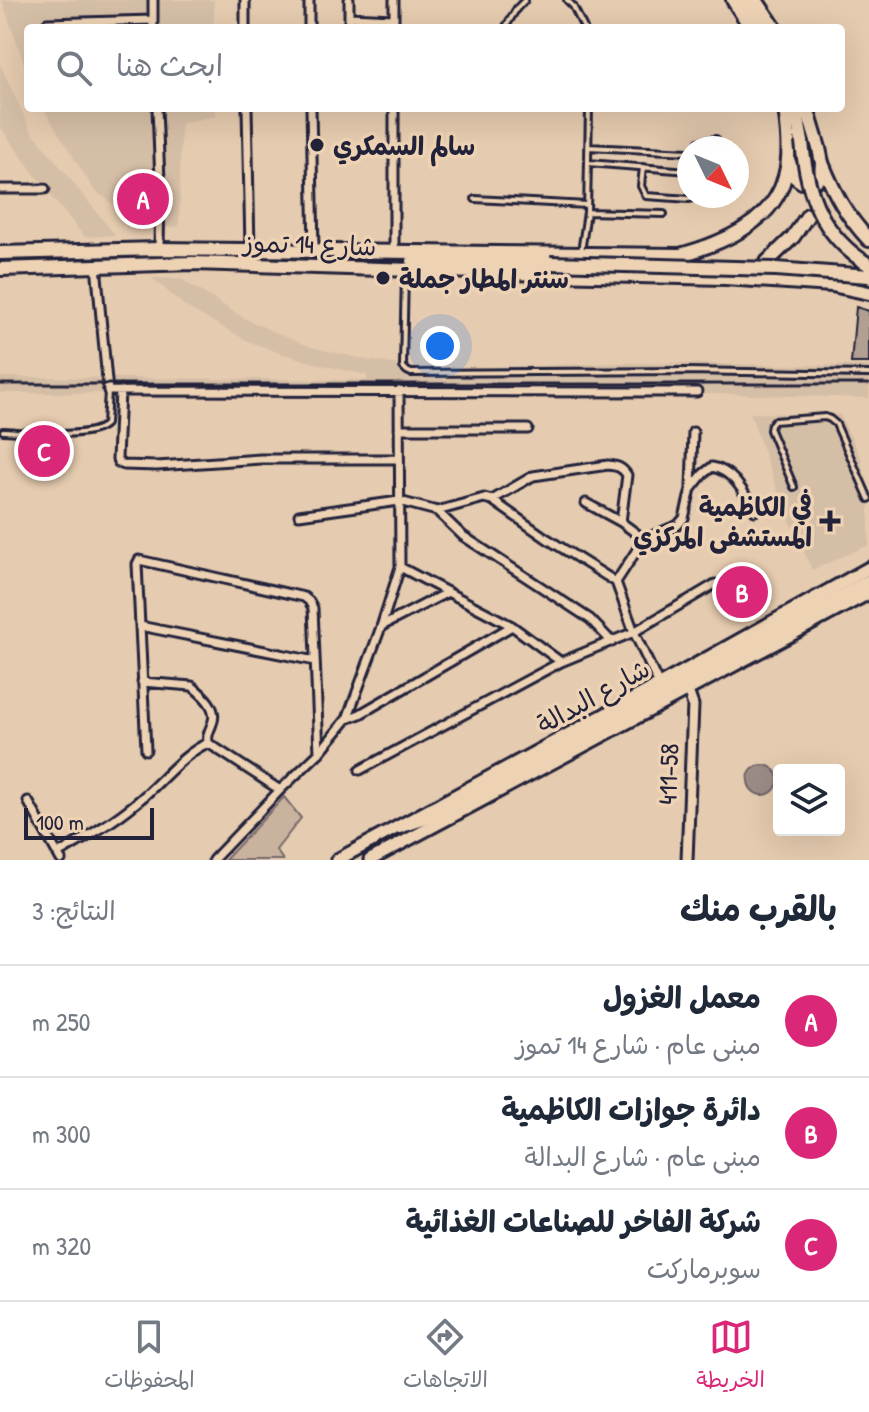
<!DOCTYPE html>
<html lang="ar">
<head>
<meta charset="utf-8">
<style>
  body { margin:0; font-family:"Patrick Hand","Playpen Sans Arabic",sans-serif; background:#f2f2f3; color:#1f2937; direction:rtl }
  .controls { position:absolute; right:24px; bottom:24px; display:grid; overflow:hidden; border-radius:8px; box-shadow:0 8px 32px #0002 }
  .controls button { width:72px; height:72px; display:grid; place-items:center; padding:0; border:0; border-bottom:2px solid #e0e1e3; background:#fff; color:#1f2937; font:40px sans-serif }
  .compass { position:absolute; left:677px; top:136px; width:72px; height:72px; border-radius:50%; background:#fff; box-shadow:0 8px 32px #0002; rotate:133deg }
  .scale { position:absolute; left:24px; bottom:20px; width:130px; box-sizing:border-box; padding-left:8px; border:4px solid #22223b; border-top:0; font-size:22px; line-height:28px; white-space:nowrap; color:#22223b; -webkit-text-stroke:6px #edd2b4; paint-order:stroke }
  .you { position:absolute; left:440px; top:346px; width:28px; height:28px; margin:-20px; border:6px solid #fff; border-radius:50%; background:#1a73e8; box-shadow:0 0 0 12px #1a73e833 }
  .badge { display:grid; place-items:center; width:52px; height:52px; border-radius:50%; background:#db2777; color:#fff; font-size:26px; font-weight:700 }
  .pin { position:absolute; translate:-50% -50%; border:4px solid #fff; box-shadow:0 2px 8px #0006 }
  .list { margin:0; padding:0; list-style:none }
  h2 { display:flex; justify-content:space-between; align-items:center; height:104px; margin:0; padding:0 32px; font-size:34px }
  h2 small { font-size:26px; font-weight:400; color:#747a83 }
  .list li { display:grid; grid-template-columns:52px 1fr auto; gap:24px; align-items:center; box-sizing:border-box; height:112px; padding:0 32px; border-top:2px solid #e0e1e3 }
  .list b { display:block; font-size:30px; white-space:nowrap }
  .list p { margin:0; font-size:26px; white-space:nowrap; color:#747a83 }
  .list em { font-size:26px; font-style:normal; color:#747a83 }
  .icon { flex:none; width:44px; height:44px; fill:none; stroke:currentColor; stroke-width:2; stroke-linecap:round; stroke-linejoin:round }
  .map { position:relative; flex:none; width:869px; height:860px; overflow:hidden; direction:ltr }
  .search { position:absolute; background:#fff; box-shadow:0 8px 32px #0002; left:24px; right:24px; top:24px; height:88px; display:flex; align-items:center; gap:20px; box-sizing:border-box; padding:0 28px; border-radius:8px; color:#747a83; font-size:30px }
  .sheet { height:440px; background:#fff }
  nav { display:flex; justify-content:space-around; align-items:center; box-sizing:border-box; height:112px; border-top:2px solid #e0e1e3; background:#fff; font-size:22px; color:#747a83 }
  nav a { display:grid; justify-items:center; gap:4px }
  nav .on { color:#db2777 }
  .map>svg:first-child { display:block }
</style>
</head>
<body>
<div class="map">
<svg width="869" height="860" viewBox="0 0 869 860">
  <rect width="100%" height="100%" fill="#e5cbaf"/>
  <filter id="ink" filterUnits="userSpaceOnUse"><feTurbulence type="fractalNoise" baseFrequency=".0125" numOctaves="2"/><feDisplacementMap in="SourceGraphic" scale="16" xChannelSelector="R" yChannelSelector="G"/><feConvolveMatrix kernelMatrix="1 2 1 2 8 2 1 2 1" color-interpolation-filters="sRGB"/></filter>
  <g filter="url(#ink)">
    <path fill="#d5bea6" d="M 2,0 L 214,0 L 214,28 L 28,28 L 28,75 Z
      M 0,64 L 30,129 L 115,235 L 85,237 L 50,195 L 0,127 Z
      M 43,108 L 216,108 L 216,116 L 181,123 L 179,227 L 144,227 L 94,190 Z
      M 152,278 L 181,279 L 242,317 L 274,332 L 311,347 L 367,360 L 426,369 L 623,363 L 869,366 L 869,398 L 728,394 L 0,393 L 0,377 L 367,380 L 367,375 L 322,365 L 277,352 L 248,341 L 186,307 Z
      M 750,413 L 840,415 L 863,462 L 861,463 L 869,488 L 869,545 L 812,570 L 780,498 Z"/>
    <path fill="#c9b29e" stroke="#766a6c" stroke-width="2" d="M 284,797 L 301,818 L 276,850 L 283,860 L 225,860 Z"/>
    <path fill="#9c8c85" stroke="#6b6267" stroke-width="2" d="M748 780a15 15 0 1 1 30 0a15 15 0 1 1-30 0Z"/>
    <path fill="#b19f91" stroke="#22223b" stroke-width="2" d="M 856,307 L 869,311 L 869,363 L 851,363 Z"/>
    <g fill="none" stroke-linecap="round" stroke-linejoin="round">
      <g stroke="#22223b" stroke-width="10">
        <path id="service" d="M 567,0 L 573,6 L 584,28
          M 505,28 L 517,8 L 525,0
          M 588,147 L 689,152
          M 699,148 L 699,142 L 716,139 L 715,148
          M 588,163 L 689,171
          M 643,167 L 641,186 L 646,196 L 690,199 L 697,196
          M 475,199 L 587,205
          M 587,212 L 664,214
          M 581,252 L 587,212 L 589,108
          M 405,273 L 403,367 L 407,371 L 411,373 L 686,371 L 869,374
          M 3,431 C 25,432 91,440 106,424 L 108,391
          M 794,487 L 770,430 L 771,425 L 774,421 L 825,417 L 830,419 L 836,424 L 869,499"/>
      </g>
      <g stroke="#22223b" stroke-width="13">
        <path id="minor" d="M 153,0 L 153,28
          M 245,0 L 245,28
          M 309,0 L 309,28
          M 349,0 L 349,28
          M 394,0 L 394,28
          M 349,17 L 394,19
          M 47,23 L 153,20
          M 157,108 L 160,181 L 159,249
          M 247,108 L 250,249
          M 311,108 L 314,250
          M 0,189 L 45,189
          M 394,251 L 394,108
          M 96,265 L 108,391 L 697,392
          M 120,391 L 117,459 L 119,463 L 124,465 L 157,466 L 261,459 L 399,459
          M 399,429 L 528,429
          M 691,487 L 693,432
          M 492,500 L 533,476 L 608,465 C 617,466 622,467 627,475 L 621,522
          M 586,503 L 621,522 L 644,539
          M 437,511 L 484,498 L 492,500 L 546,538 L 616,582 L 634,632 L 659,685
          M 299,515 L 399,501 L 437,511 L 463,536 L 590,619 L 612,642
          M 400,567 L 512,626 L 561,662
          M 616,582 L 644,539 L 678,525 L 684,518 L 691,489 L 703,474 L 712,467 C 734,471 744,493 755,511
          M 140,626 L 315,661
          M 382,626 L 448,592
          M 142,682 L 192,686 C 203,695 219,708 212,724 C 209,732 207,734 208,743 L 280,790
          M 347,719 L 360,714 L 512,626
          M 146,750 L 137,564 L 139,560 L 304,597 L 309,601 L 313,608 L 319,753
          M 360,770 L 561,662 L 634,632 L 715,584
          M 28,801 L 61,860
          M 58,854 C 85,838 112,823 136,803 C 158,786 183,753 208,743
          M 213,860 L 280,790 L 319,753 L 347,719 L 381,627 L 400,567 L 399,391"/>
      </g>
      <g stroke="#22223b" stroke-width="15">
        <path id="tertiary" d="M 687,860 L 693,705 L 688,691"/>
      </g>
      <g stroke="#22223b" stroke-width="17">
        <path id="secondary" d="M 337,860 L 659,685 L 869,568
          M 370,860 L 869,593"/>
      </g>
      <g stroke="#22223b" stroke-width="18">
        <path id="primary" d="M 733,0 L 751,28
          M 744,0 L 763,28
          M 756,0 L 775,28
          M 796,108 L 802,142
          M 807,108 L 819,148 L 822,163 L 821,176 L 814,182
          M 789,162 L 795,177 L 802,182
          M 0,253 L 159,249 L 680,255 C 721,244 774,222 785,176 C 791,155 788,130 785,108
          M 413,261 L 550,263
          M 767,262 L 793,237 L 808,215
          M 0,269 L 193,263 L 508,273 L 725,278 L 832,285 L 869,293"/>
      </g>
      <g stroke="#22223b" stroke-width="18">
        <path id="trunk" d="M 822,163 C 835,195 846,215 869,240
          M 399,827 L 434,815 L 527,767 L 869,581"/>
      </g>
      <use href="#service" stroke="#edd2b4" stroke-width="4"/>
      <use href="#minor" stroke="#edd2b4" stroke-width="7"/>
      <use href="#tertiary" stroke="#edd2b4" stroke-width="9"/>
      <use href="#secondary" stroke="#edd2b4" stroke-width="11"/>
      <use href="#primary" stroke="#edd2b4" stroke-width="12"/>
      <use href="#trunk" stroke="#edd2b4" stroke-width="12"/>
      <path stroke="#22223b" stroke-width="3" d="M 0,384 L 869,384"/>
      <g stroke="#22223b" stroke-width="18" stroke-linecap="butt">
        <path id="primary-bridge" d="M 802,142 C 807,195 822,236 869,265
          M 550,263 L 776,269 L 869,276"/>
      </g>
      <use href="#primary-bridge" stroke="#edd2b4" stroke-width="12"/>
    </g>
  </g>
  <g fill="#22223b" stroke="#edd2b4" stroke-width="3">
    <circle cx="317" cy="145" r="8"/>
    <circle cx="383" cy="278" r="8"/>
    <path d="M826 509h8v8h8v8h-8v8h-8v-8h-8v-8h8z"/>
  </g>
  <g text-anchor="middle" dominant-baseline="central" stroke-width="7" stroke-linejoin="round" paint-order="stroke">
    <g font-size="26" font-weight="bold" fill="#22223b" stroke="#edd2b4" text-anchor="start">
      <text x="333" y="145">سالم السمكري</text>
      <text x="399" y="278">سنتر المطار جملة</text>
      <text x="812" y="506" text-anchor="end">في الكاظمية<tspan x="812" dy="30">المستشفى المركزي</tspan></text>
    </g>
    <g font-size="26" fill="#22223b" stroke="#edd2b4">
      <text transform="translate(310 244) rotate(2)">شارع 14 تموز</text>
      <text transform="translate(593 696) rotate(-29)">شارع البدالة</text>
      <text transform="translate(668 774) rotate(-88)">411-58</text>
    </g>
  </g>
</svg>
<div class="controls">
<button><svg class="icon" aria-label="layers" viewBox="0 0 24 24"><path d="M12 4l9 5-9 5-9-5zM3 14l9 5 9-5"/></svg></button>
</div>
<svg class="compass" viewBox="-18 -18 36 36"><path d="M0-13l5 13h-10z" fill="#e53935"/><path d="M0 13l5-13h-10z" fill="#747a83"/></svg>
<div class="scale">100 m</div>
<div class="you"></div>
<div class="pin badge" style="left:143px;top:199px">A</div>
<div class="pin badge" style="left:742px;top:592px">B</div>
<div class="pin badge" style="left:44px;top:451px">C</div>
<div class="search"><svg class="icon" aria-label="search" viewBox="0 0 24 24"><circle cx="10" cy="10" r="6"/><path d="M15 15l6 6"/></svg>ابحث هنا</div>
</div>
<section class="sheet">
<h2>بالقرب منك<small>النتائج: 3</small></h2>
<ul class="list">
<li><span class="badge">A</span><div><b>معمل الغزول</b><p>مبنى عام · شارع 14 تموز</p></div><em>250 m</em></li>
<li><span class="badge">B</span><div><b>دائرة جوازات الكاظمية</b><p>مبنى عام · شارع البدالة</p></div><em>300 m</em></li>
<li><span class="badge">C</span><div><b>شركة الفاخر للصناعات الغذائية</b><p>سوبرماركت</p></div><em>320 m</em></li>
</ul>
</section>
<nav>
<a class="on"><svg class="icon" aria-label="map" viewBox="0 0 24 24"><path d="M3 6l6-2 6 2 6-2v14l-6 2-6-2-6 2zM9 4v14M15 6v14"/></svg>الخريطة</a>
<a><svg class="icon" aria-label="directions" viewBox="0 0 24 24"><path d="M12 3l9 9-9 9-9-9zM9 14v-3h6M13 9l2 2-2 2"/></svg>الاتجاهات</a>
<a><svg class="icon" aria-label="saved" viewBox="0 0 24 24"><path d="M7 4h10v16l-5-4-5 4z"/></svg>المحفوظات</a>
</nav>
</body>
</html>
